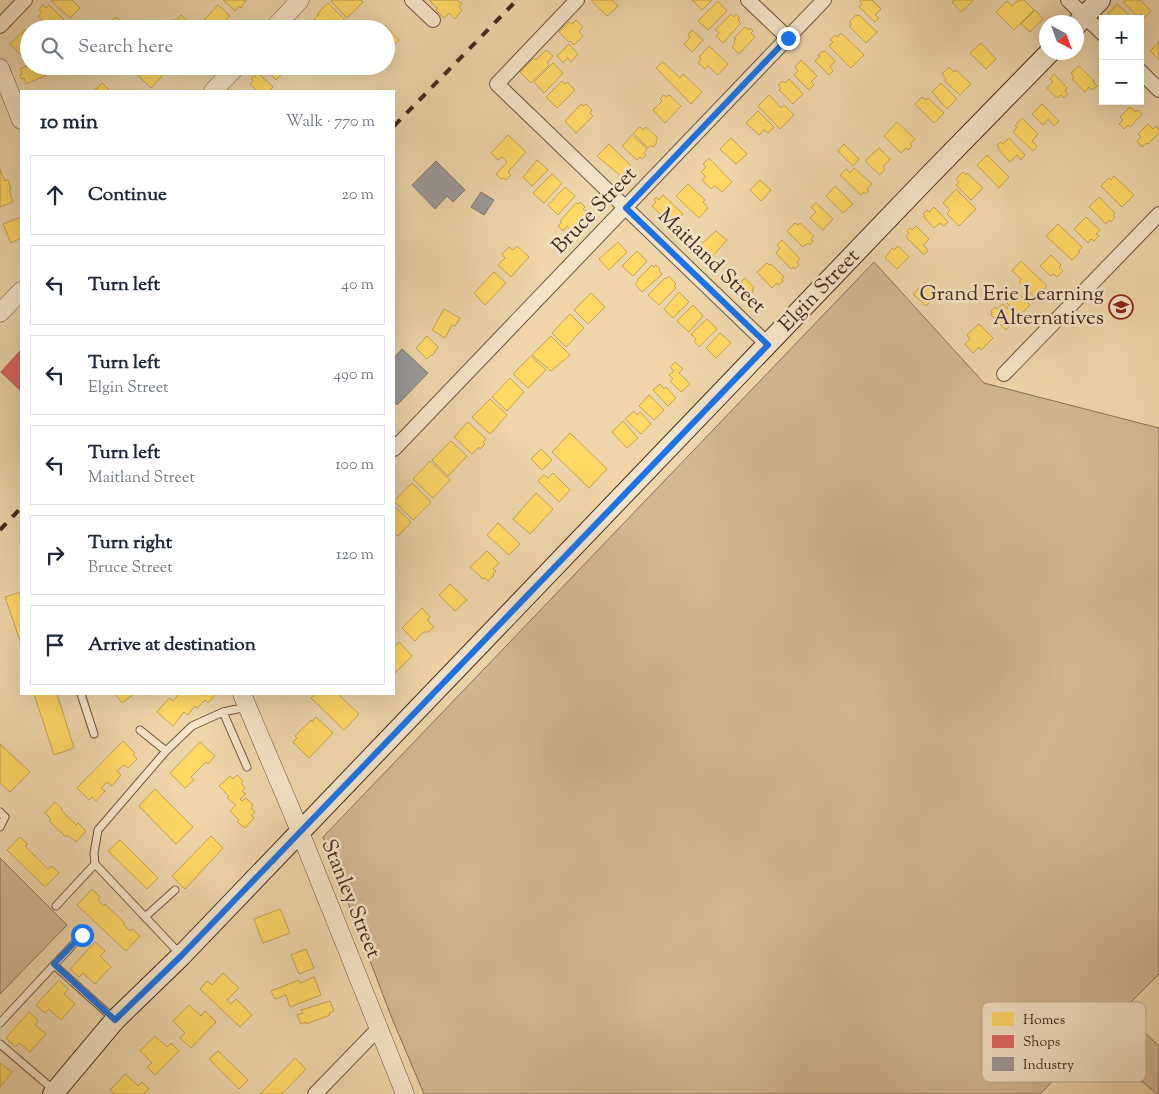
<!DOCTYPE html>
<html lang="en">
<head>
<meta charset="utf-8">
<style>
  body { margin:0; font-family:"Sorts Mill Goudy",serif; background:#f2f2f3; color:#1f2937 }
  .controls { position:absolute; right:15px; top:15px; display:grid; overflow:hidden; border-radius:0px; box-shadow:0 5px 20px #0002 }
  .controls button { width:45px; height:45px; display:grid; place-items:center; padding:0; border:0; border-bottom:1px solid #e0e1e3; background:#fff; color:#1f2937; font:25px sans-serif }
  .compass { position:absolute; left:1039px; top:15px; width:45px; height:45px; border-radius:50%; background:#fff; box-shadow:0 5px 20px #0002; rotate:139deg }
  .stop { position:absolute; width:15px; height:15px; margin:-11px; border:4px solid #1a73e8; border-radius:50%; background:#fff }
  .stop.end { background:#1a73e8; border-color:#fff; box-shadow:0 1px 5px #0008 }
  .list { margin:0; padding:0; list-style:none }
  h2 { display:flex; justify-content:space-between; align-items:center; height:65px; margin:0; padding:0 20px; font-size:21px }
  h2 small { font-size:16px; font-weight:400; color:#747a83 }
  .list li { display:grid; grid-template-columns:32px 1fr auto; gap:15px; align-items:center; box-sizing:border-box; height:80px; margin:0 10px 10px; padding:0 10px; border:1px solid #e0e1e3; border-radius:0px }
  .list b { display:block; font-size:19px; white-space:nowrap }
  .list p { margin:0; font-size:16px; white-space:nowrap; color:#747a83 }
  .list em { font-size:16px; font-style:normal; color:#747a83 }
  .icon { flex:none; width:28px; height:28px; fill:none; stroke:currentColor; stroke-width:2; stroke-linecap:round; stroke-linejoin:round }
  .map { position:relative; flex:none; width:1159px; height:1094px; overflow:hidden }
  .search { position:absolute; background:#fff; box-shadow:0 5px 20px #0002; left:20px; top:20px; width:375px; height:55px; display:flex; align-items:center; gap:12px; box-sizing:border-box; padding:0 18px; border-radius:28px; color:#747a83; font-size:19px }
  .panel { position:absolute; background:#fff; box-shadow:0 5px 20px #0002; left:20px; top:90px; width:375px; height:605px; border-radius:0px }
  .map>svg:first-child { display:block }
</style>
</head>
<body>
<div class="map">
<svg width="1159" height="1094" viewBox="0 0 1159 1094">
  <rect width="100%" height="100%" fill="#eed6aa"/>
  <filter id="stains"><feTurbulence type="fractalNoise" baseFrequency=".004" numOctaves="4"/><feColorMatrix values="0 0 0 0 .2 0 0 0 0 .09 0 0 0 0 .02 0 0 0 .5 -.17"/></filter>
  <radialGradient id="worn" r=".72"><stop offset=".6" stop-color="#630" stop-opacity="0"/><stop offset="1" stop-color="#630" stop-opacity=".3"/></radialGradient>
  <path fill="#d1b892" stroke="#8a7058" d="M 874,262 L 984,383 L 1159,428 L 1159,974 L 1122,1011 L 1159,1046 L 1159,1094 L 1157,1094 L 1093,1041 L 1040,1094 L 424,1094 L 391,1016 L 323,837 Z
    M 0,858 L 67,925 L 0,994 Z"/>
  <path fill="#ffd966" stroke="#c7a450" d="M 53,0 L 72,0 L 80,8 L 70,18 L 51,1 Z
    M 223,0 L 246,0 L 241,8 L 239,6 L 235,11 Z
    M 332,0 L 361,0 L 363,2 L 347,18 L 331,1 Z
    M 431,0 L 457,0 L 462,4 L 459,7 L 462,10 L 455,19 L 449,13 L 444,18 L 436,10 L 437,8 L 430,1 Z
    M 591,0 L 612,0 L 618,6 L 607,16 Z
    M 692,0 L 712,0 L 702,10 Z
    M 861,0 L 872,0 L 881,9 L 875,15 L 879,18 L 875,22 L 859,7 L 862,4 L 860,2 Z
    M 955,0 L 972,0 L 973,1 L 961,12 L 952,2 Z
    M 1019,0 L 1024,0 L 1034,10 L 1014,30 L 996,12 L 1007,1 L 1012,6 Z
    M 1126,0 L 1140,0 L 1151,11 L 1144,18 L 1141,14 L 1138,17 L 1123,2 Z
    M 718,1 L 727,11 L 708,30 L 698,21 Z
    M 328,3 L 346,21 L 338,29 L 333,25 L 330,29 L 324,29 L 314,19 L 319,14 L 318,13 Z
    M 1117,4 L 1133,19 L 1114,19 L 1108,14 Z
    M 43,5 L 46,8 L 49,5 L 67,23 L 62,29 L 51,29 L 38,16 L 42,12 L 39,10 Z
    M 218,5 L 230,16 L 217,29 L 209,29 L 202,22 Z
    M 1035,10 L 1043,19 L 1030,32 L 1021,24 Z
    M 731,14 L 734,17 L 736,14 L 740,18 L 738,20 L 741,23 L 723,43 L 716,36 L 719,33 L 715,30 Z
    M 181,15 L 195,29 L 164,29 L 174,19 L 176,21 Z
    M 856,15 L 858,16 L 859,15 L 877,32 L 866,43 L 849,26 L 852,24 L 849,22 Z
    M 116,17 L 128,28 L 127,29 L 110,29 L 107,26 Z
    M 576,20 L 583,27 L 579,31 L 583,36 L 574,45 L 570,41 L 569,42 L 559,32 L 569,22 L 572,24 Z
    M 385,25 L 399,40 L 388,50 L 386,48 L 386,29 L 381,29 Z
    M 745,27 L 748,30 L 750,28 L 753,31 L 751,33 L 755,37 L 739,54 L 732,47 L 735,43 L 734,41 L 736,39 L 734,38 Z
    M 26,29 L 29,32 L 27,45 L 29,54 L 24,58 L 10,44 Z
    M 692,30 L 703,40 L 692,52 L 684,44 L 690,37 L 688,35 Z
    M 841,33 L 864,55 L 851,68 L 829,46 L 833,42 L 830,40 L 835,35 L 838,37 Z
    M 1159,42 L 1159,60 L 1150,51 Z
    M 981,43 L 996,59 L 986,69 L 970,53 Z
    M 569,44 L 578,54 L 571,62 L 568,58 L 563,63 L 557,56 Z
    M 709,46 L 728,64 L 718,75 L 708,66 L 705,69 L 698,63 L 701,59 L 699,57 Z
    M 546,50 L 553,56 L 547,63 L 549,65 L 531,83 L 520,72 L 534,58 L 536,60 Z
    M 822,51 L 823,52 L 825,51 L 835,61 L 830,67 L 833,71 L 829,75 L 815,61 L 820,56 L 818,55 Z
    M 801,60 L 817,76 L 811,82 L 814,85 L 809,90 L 794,75 L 798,71 L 795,67 Z
    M 663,62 L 680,78 L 683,74 L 702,92 L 691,104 L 656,68 Z
    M 553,63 L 563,73 L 544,93 L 534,82 Z
    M 29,65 L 46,66 L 49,74 L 26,84 L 24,78 L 21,79 L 20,75 L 22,74 L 20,69 Z
    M 132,66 L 171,66 L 151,88 L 130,68 Z
    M 267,66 L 286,66 L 288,68 L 276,80 L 265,68 Z
    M 1079,66 L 1094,81 L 1093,82 L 1097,86 L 1092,90 L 1089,87 L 1085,92 L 1072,79 L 1074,77 L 1071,73 Z
    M 949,67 L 954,72 L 956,70 L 971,84 L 960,95 L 945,81 L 946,79 L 942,74 Z
    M 257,74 L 258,75 L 259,74 L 273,87 L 269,91 L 257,91 L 250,84 L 253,81 L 251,79 Z
    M 1054,74 L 1067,88 L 1065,91 L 1068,94 L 1064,98 L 1061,95 L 1057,98 L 1047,88 L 1053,82 L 1050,79 Z
    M 789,79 L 803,94 L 793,104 L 779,90 L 781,88 L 778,85 L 783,81 L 785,83 Z
    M 562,81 L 565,84 L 567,82 L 575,90 L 557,108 L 546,97 Z
    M 102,83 L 110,91 L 94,91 Z
    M 941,83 L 957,99 L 947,109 L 932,92 Z
    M 664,95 L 666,97 L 669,95 L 681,106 L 665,123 L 653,110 L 662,101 L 660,99 Z
    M 769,95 L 781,108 L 784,105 L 794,115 L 780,129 L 758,106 Z
    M 922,97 L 926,100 L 928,98 L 944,113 L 934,123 L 915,104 Z
    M 581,104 L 583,106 L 586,104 L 592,110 L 590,113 L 593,116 L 576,133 L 565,121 Z
    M 1042,104 L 1059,121 L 1054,126 L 1048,119 L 1043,125 L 1032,114 Z
    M 1130,107 L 1136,112 L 1138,110 L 1142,114 L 1130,127 L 1128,125 L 1124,129 L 1119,124 L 1123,120 L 1120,117 Z
    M 758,111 L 774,127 L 768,133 L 764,130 L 759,135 L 746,123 Z
    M 1022,118 L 1038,134 L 1032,141 L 1037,146 L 1033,151 L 1013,132 L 1017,127 L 1015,126 Z
    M 897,122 L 915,139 L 910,144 L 912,146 L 908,150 L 906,148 L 901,153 L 884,136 Z
    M 1148,124 L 1153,129 L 1156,126 L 1159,129 L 1159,133 L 1148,144 L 1146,143 L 1142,147 L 1137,141 L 1141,137 L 1138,134 Z
    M 640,127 L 643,130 L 646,127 L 658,138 L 656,140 L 657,142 L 653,147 L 651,145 L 648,148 L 633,133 Z
    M 508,135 L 526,152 L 508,172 L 511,175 L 506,180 L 503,178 L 501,179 L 496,174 L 507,162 L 502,157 L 498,160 L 491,153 Z
    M 632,135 L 647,149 L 644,153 L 646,155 L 642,159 L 640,157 L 637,160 L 622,146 Z
    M 731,138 L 747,154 L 736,164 L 720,149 Z
    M 1009,138 L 1025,155 L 1021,160 L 1017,155 L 1010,162 L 998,149 L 999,148 L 997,145 L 1001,142 L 1003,144 Z
    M 609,144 L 631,166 L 621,176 L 597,156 Z
    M 844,144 L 859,159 L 853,166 L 838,151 Z
    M 879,148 L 890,159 L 883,167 L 885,169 L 880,175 L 865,161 Z
    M 987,155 L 1009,177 L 999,188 L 977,165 Z
    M 709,158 L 732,182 L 722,192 L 715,186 L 711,189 L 702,180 L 706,177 L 701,172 L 706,167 L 703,164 Z
    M 537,160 L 548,170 L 532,186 L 523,177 Z
    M 854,168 L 872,184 L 867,189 L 869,191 L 866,194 L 864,192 L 861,195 L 840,175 L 846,169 L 850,173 Z
    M 0,169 L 5,181 L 8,180 L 11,189 L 9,190 L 13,202 L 0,207 Z
    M 963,172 L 966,175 L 967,173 L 983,188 L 971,200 L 956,185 L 959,182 L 956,179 Z
    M 552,174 L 562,183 L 544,203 L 533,193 Z
    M 1114,176 L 1134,195 L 1122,207 L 1101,186 L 1109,178 L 1111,180 Z
    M 760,180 L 771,190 L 761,201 L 750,190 Z
    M 688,184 L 705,200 L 703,202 L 708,208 L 699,218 L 676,196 Z
    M 835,186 L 853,204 L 843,213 L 826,196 Z
    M 565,187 L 575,196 L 558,215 L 548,205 Z
    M 956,189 L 976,209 L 959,226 L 947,214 L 950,210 L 943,203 Z
    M 663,195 L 683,214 L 672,226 L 652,206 L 656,202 L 654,200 L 656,197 L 659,200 Z
    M 1099,197 L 1115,213 L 1113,215 L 1115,217 L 1111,222 L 1109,220 L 1106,224 L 1089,207 Z
    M 580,202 L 585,207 L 583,209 L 587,212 L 571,230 L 567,226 L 563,231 L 558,226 L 562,222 L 560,221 L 576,203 L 578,204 Z
    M 816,203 L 833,219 L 823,230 L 810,218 L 816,212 L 811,207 Z
    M 934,207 L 948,222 L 944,226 L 940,223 L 934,228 L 924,217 L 925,216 L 923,214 L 927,210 L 929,212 Z
    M 21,217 L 21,238 L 11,243 L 3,224 Z
    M 1086,217 L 1100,230 L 1096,234 L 1099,236 L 1094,241 L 1091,239 L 1088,243 L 1074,229 Z
    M 795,223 L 798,225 L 800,223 L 814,236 L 811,239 L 813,241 L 810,245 L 808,243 L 803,247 L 787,231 Z
    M 1058,224 L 1082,247 L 1078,251 L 1080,252 L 1072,260 L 1046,236 Z
    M 916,226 L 929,239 L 923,245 L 928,250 L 924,255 L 906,237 L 909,233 L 907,231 L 910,228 L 912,230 Z
    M 716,231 L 727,240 L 708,261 L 700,253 L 701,252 L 697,248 Z
    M 782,240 L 800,259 L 797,262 L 799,265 L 795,269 L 793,267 L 791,269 L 776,253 L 780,248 L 777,245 Z
    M 618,242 L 627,252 L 609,270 L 599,259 Z
    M 517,246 L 529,257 L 511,277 L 498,265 L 505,258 L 502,254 L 509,247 L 513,250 Z
    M 898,246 L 909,257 L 897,269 L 885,258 L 892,248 L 894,250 Z
    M 637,251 L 647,261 L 633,276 L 622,266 Z
    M 1051,255 L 1061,265 L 1059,268 L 1063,271 L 1057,277 L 1053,274 L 1051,276 L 1040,266 Z
    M 1021,261 L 1047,286 L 1036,298 L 1019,282 L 1021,279 L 1012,271 Z
    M 767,263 L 769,265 L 771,264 L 784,277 L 782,279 L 783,281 L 779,285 L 777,283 L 772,288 L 757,272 Z
    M 652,265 L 654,267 L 656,265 L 660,269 L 659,271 L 662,274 L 642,292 L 635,284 L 638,281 L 637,280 Z
    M 494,272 L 506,283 L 485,305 L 474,293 Z
    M 669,276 L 676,284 L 674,286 L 676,288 L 659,305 L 648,295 L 665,278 L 666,279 Z
    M 745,278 L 754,288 L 752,290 L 753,292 L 746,298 L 731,283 L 735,279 L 741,282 Z
    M 925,282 L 937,294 L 926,306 L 913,294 Z
    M 679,292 L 689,302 L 673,318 L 664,309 Z
    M 1017,292 L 1030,305 L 1019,316 L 1007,303 Z
    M 591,293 L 605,307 L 588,324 L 574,310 Z
    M 1003,304 L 1017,318 L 1006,330 L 991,315 L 992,313 L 991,311 L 995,307 L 997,309 Z
    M 693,305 L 703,316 L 689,332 L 677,321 Z
    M 444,309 L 460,318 L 455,326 L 452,325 L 445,338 L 432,330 Z
    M 570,314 L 584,328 L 566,347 L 552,333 Z
    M 707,319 L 717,329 L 699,347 L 694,341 L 696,339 L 691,334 Z
    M 979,324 L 993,338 L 981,350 L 979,347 L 973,353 L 965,344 L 970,339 L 967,335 Z
    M 720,333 L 731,343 L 716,358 L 706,348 Z
    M 427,336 L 438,347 L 432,356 L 431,355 L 427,359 L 416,348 Z
    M 551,336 L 570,355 L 551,371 L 532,355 Z
    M 531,356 L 546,370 L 528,388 L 513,374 Z
    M 675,362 L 683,369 L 679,373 L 690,384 L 681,392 L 670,381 L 673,379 L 669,375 L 674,371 L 670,367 Z
    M 510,378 L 524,392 L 507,411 L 492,397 Z
    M 660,384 L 664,389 L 666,387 L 676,398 L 668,406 L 653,390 Z
    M 649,395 L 664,410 L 654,420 L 639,406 Z
    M 490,399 L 507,415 L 490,434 L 472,417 Z
    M 634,411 L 637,415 L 640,412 L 651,424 L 641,434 L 625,419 Z
    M 623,421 L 638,438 L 627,448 L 612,432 Z
    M 468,422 L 486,439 L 483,442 L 485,444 L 480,449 L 479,447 L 472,454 L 454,437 Z
    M 570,433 L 607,469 L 589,488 L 552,452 Z
    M 451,441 L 467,456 L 448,476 L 432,460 Z
    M 541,449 L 552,460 L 542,470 L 531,459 Z
    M 430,461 L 450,480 L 433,498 L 413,479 Z
    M 553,473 L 570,490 L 559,502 L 538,481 L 544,475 L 548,478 Z
    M 412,483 L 431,502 L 413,520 L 394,501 Z
    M 536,493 L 553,509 L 530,534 L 513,519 Z
    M 394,506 L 411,522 L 398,536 L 394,532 Z
    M 498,523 L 520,544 L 509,555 L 487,535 Z
    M 487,551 L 499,563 L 493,569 L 496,571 L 493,574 L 494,575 L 488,581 L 485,578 L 483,579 L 470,567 Z
    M 450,584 L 467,600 L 455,611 L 439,595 Z
    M 21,592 L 21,644 L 5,597 Z
    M 422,608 L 430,617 L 427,620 L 434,627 L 428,632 L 423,632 L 415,641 L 402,628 Z
    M 399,642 L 412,656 L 394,674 L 394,648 Z
    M 34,694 L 57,694 L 74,748 L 54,755 Z
    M 115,694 L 134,694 L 122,703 Z
    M 179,694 L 213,694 L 215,695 L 208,703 L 205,700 L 197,708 L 195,706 L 188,715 L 184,712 L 173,726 L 157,712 L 169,698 L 173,701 Z
    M 315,694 L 338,694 L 359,714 L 344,730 L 311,698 Z
    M 316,717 L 333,733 L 309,758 L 293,742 L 297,738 L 295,736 L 311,720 L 312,722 Z
    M 123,741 L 135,753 L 133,755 L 137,759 L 128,768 L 124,765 L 117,771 L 121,775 L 112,786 L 107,782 L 101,788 L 105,791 L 96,801 L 92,797 L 89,800 L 77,788 Z
    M 200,742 L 215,756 L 208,764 L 206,762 L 191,777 L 194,780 L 185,788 L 170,773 Z
    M 0,744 L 30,772 L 10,792 L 0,783 Z
    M 237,775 L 243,781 L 241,783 L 245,788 L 242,791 L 246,794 L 240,799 L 242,801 L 246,798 L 253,805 L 251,808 L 255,812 L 251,815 L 254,818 L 245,828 L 237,822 L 239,820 L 230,811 L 236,805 L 227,798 L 229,796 L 219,786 L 230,776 L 233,779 Z
    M 155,789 L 193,827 L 176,844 L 139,806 Z
    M 55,802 L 62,809 L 61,810 L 76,825 L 78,823 L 86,831 L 76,842 L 67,835 L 66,837 L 49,821 L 51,819 L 45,813 Z
    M 211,836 L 223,848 L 185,889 L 172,876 Z
    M 20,837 L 28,844 L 25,846 L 48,869 L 52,866 L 59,873 L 45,887 L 7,850 Z
    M 120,840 L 158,878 L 147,889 L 108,851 Z
    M 92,889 L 100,897 L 98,900 L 104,906 L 105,904 L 125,923 L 123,924 L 130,931 L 132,929 L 140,936 L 126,951 L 77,905 Z
    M 280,909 L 290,933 L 263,943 L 254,919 Z
    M 95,942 L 105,951 L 100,956 L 111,967 L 95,984 L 83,973 L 79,977 L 70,969 Z
    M 306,949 L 314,968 L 299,974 L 291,955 Z
    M 223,973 L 239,988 L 227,1000 L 231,1004 L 236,999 L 252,1015 L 240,1027 L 200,989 L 207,981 L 212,985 Z
    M 314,977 L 321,995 L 290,1007 L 286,995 L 275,999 L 271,991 L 299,980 L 300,983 Z
    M 59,980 L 68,989 L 64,994 L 75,1004 L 61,1020 L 49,1009 L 45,1013 L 36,1005 Z
    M 330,1001 L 334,1011 L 329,1013 L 330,1015 L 306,1024 L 306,1022 L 301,1024 L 297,1015 L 303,1013 L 301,1010 Z
    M 189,1005 L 201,1016 L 205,1011 L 216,1022 L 191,1048 L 180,1038 L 185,1033 L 173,1021 Z
    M 29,1012 L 38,1020 L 35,1025 L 46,1034 L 30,1052 L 19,1043 L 16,1047 L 6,1038 Z
    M 155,1036 L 167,1047 L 171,1043 L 179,1051 L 155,1075 L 147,1067 L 152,1063 L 140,1051 Z
    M 218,1051 L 248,1080 L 239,1089 L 209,1059 Z
    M 295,1058 L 306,1069 L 282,1094 L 260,1094 Z
    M 0,1063 L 12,1072 L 0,1087 Z
    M 125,1074 L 138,1086 L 142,1082 L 149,1089 L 144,1094 L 114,1094 L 110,1090 Z"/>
  <path fill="#e06666" stroke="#b15350" d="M 21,350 L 21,391 L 1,372 Z"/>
  <path fill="#999" stroke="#807774" d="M 436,161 L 465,190 L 453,202 L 447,196 L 435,209 L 412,185 Z
    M 481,192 L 494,200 L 484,215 L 471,207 Z
    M 402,349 L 428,373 L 397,405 L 394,402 L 394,358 Z"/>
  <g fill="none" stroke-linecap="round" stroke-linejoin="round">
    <g stroke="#6e5440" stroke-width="9">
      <path id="service" d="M 81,694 L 94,734
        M 223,712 L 247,767
        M 140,730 L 166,751
        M 0,812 L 5,817 L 0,827
        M 56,906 L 95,864
        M 145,917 L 175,890
        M 181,955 L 95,864 L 94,853 L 98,830 L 166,751 L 192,726 L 223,712 L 247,707
        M 54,965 L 113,1018
        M 0,1023 L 82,935
        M 0,1044 L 55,1091"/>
    </g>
    <g stroke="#6e5440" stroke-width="16">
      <path id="minor" d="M 412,0 L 433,20
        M 577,0 L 497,84 L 768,345
        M 748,0 L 788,38
        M 1068,0 L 1103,34
        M 0,26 L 25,0
        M 1140,71 L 1159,90
        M 1004,374 L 1159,214
        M 394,449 L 824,0
        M 315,1094 L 379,1028"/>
    </g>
    <g stroke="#6e5440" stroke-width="19">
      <path id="tertiary" d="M 273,29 L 300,0
        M 0,68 L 21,120
        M 213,91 L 237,66
        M 0,313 L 21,291
        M 242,694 L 292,812 L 405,1094"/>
    </g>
    <g stroke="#44281d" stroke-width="22">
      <path id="secondary" d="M 1076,25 L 1100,0
        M 53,1094 L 115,1020 L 181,956 L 926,179 L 1050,52"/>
    </g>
    <use href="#service" stroke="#f4e4c8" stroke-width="7"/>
    <use href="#minor" stroke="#f4e4c8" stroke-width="14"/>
    <use href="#tertiary" stroke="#f4e4c8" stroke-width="18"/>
    <use href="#secondary" stroke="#f4e4c8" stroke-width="20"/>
    <path stroke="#44281d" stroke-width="4" stroke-dasharray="9 9" stroke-linecap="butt" d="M 394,126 L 517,0
      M 0,530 L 21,508"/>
  </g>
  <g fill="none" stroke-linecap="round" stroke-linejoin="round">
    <path stroke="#1a73e8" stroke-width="6" d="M 82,935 L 54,964 L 115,1020 L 181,956 L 768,345 L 626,208 L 788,38"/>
  </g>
  <defs>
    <g id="school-ring" transform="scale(1.25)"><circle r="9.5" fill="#f4e4c8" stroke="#8f2418" stroke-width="1.5"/><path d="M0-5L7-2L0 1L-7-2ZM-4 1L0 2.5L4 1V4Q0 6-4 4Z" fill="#8f2418"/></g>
  </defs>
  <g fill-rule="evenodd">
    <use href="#school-ring" x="1121" y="307"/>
  </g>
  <g text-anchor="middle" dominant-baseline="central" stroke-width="5" stroke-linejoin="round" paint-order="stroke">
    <g font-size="21" fill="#44281d" stroke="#f4e4c8">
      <text transform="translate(595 211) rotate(-46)">Bruce Street</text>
      <text transform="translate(711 262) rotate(44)">Maitland Street</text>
      <text transform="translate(820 291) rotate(-46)">Elgin Street</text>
      <text transform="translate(350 899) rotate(68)">Stanley Street</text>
    </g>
    <g font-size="21" fill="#44281d" stroke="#f4e4c8" text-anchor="end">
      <text x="1104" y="295">Grand Erie Learning<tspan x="1104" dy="24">Alternatives</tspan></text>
    </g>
  </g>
  <rect x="982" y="1002" width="164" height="80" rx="8" fill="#f4e4c8" stroke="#bfac95" stroke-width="1"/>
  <rect x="992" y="1012" width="22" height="14" fill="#ffd966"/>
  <rect x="992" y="1035" width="22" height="13" fill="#e06666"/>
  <rect x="992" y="1057" width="22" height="14" fill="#999"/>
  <g font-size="14" fill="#44281d">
    <text x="1023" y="1024">Homes</text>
    <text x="1023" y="1046">Shops</text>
    <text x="1023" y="1069">Industry</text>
  </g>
  <rect width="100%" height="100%" filter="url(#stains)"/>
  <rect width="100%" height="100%" fill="url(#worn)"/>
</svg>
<div class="controls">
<button>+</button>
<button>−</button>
</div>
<svg class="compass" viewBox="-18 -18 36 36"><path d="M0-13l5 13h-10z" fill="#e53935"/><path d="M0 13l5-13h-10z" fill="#747a83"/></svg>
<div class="stop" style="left:82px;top:935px"></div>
<div class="stop end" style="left:788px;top:38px"></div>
<div class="search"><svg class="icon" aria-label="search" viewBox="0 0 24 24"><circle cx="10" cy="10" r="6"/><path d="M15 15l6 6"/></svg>Search here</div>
<section class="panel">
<h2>10 min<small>Walk · 770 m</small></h2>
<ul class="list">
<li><svg class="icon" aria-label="ahead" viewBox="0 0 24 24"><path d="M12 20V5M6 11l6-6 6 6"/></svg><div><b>Continue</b></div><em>20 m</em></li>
<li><svg class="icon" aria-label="left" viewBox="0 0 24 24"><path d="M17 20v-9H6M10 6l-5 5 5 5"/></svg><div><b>Turn left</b></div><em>40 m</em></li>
<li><svg class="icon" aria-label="left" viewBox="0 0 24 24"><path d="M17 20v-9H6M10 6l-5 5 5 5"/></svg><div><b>Turn left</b><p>Elgin Street</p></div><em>490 m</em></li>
<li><svg class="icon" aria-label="left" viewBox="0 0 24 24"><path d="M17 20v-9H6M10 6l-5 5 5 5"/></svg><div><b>Turn left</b><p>Maitland Street</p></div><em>100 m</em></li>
<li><svg class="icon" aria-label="right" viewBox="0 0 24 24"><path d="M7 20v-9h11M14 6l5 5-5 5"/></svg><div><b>Turn right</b><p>Bruce Street</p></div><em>120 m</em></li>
<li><svg class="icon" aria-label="arrive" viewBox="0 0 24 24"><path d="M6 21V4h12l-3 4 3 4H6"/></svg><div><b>Arrive at destination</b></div></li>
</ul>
</section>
</div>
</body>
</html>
